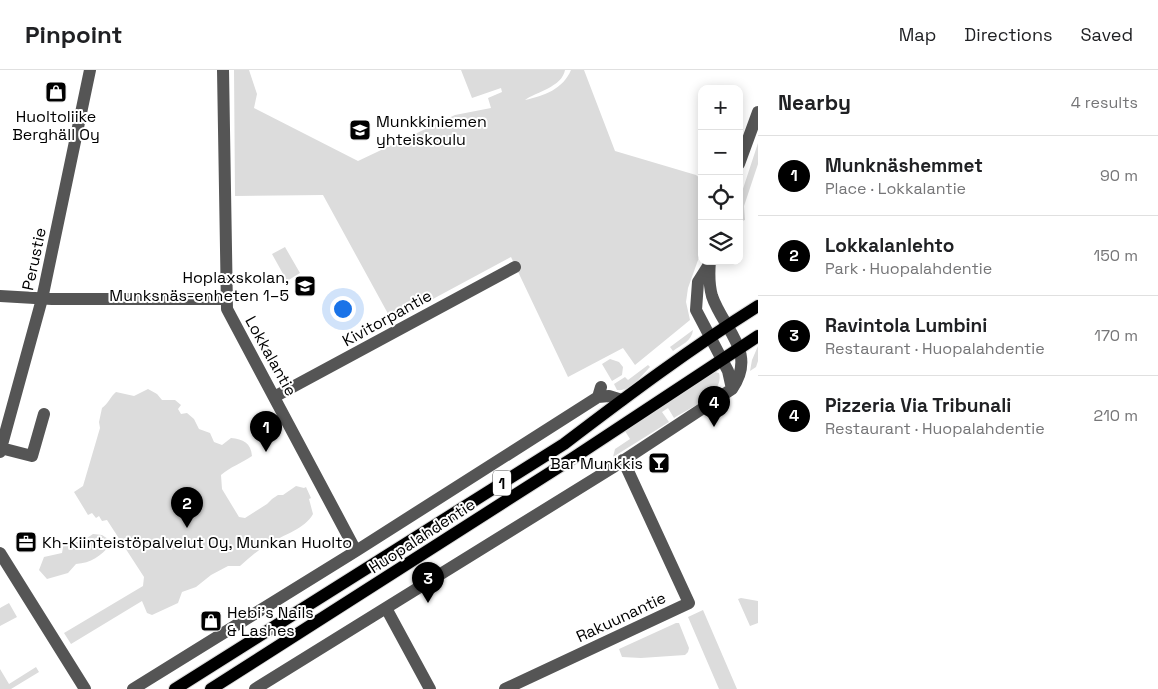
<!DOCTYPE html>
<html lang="en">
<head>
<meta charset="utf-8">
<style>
  body { margin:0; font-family:"Space Grotesk",sans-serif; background:#f6f6f6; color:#202124 }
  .controls { position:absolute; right:15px; top:15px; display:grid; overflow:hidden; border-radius:10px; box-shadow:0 2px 12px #0003 }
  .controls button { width:45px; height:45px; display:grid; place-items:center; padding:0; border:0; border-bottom:1px solid #e0e0e0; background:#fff; color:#202124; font:25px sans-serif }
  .you { position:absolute; left:342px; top:238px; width:18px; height:18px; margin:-12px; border:4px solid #fff; border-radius:50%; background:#1a73e8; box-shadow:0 0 0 8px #1a73e833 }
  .badge { display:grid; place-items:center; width:32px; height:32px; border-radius:50%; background:#000; color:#fff; font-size:16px; font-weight:700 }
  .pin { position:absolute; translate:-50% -41px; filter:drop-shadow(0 1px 2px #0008) }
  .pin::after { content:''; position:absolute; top:26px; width:18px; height:15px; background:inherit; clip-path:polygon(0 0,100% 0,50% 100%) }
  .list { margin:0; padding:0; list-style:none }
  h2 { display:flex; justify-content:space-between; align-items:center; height:65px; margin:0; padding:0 20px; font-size:21px }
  h2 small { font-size:16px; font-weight:400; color:#757577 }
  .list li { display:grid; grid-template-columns:32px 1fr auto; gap:15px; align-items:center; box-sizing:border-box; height:80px; padding:0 20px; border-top:1px solid #e0e0e0 }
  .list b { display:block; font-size:19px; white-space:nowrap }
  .list p { margin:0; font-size:16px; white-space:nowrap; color:#757577 }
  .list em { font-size:16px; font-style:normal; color:#757577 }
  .icon { flex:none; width:28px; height:28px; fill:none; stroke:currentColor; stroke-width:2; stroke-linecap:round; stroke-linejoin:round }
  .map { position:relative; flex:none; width:758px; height:619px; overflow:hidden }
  header { display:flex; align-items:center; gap:30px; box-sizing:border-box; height:70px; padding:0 25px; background:#fff; border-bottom:1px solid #e0e0e0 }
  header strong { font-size:24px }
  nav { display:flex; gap:28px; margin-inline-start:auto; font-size:18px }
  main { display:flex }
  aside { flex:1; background:#fff }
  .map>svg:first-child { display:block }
</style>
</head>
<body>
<header>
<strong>Pinpoint</strong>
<nav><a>Map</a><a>Directions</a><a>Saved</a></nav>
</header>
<main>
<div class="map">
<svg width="758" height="619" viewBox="0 0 758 619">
  <rect width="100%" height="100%" fill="#fff"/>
  <path fill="#dcdcdc" d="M 234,0 L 249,0 L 257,24 L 254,38 L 358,91 L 455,45 L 491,38 L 488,28 L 502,22 L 501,18 L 472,28 L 461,0 L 565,0 C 562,17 536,22 525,30 C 544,26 563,19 571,0 L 584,0 L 615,81 L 696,105 L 702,110 L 702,179 L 688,218 L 686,232 L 690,250 L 635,295 L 623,278 L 568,307 L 511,187 L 392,251 L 323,125 L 235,126 Z
    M 758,73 L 758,94 L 744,136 L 745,150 L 739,152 L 739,131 Z
    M 285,177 L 300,203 L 287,211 L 272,184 Z
    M 693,260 C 692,271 681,275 673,281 L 670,277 Z
    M 758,276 L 758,291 L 756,297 L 750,301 L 752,290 Z
    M 610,289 L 619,292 L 623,297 L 622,305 L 612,311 L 602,294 Z
    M 648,295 L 650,297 C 642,305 630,322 617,320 L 614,314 L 625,307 L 628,310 Z
    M 715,302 L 719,303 C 725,324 689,338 674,348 L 668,338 L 662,342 L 669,352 L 613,387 L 615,379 L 630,369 L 625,361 Z
    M 148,319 L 157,324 L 162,330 L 175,330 L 181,335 L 178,339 L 181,344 L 187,343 L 194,349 L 199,359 L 210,363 L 214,372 L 222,375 L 231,368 C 243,369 251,373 252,386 C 242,393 230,397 221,405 L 222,419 L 239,447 L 245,448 L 267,434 L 272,429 L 278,425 L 283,425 L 296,416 L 304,418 L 306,417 L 311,428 L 309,429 L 313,444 C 305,459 283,465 268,474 C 258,480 249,488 240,496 L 228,496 L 211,505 L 196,517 L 182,522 L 178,533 L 152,545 L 147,543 L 142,531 L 71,574 L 64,563 L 143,516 L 144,507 L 107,450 L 102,451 L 99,446 L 96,448 L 92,443 L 88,445 L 74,422 L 83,416 L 100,358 L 99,352 L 102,338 C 108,334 110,327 116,322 L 134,326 Z
    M 93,464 L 102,465 L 108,469 L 110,475 C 101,486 91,493 76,494 L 68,503 L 47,509 L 39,500 L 44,487 L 62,483 L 64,472 L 81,472 Z
    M 741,528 L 758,531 L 758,553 L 750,556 L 738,529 Z
    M 9,533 L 17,547 L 0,556 L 0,538 Z
    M 703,540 L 737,619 L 719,619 L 688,547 Z
    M 676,553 L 679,553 L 689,578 L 688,582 L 685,585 L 641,588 L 622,587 L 619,579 Z
    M 36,597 L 39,602 L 11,619 L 0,619 L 0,599 L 9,614 Z"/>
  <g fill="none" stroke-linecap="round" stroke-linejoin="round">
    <g stroke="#dbdbdb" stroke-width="14">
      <path id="major" d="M 175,619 L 564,374 C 627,326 691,278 758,236
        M 211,619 L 573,388 L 758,266"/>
    </g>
    <path stroke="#555" stroke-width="12" d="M 223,0 L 227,239 L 356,481
      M 739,94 L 758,42
      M 710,193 L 698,212 L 696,240 L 728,301 L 732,319
      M 0,226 L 52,229 L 226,229
      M 274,327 L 515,197
      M 598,327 L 609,326 L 622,330
      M 1,378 L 32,386 L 44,344
      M 0,382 L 42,229 L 90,0
      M 0,483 L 85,619
      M 386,538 L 430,619
      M 133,619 L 356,481 L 598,327 L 601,317
      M 255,619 L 612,398 L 732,319 C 758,282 723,259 712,226 C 709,215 709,202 710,191
      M 505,619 L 689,533 L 623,390"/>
    <use href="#major" stroke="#000" stroke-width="12"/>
  </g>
  <defs>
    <g id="shop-square" transform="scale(1.125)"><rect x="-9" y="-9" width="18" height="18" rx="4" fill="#000" stroke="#fff"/><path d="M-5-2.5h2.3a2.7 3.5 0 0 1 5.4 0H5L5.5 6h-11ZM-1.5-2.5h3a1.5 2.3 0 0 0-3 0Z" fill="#fff"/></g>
    <g id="school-square" transform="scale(1.125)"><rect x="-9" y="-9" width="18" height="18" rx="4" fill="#000" stroke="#fff"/><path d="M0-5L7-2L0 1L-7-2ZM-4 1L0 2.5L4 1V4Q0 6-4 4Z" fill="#fff"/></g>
    <g id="bar-square" transform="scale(1.125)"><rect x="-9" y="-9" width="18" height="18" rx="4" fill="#000" stroke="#fff"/><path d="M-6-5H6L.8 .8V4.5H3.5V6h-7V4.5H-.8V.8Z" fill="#fff"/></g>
    <g id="office-square" transform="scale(1.125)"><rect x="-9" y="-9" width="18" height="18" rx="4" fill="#000" stroke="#fff"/><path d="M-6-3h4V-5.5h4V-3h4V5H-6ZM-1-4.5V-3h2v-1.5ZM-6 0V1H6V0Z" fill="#fff"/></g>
  </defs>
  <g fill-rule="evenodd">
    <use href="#shop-square" x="56" y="22"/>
    <use href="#school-square" x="360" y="60"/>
    <use href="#school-square" x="305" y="216"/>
    <use href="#bar-square" x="659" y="393"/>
    <use href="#office-square" x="26" y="472"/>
    <use href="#shop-square" x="211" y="551"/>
  </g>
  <g text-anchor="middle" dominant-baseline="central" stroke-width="4" stroke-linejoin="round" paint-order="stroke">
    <rect fill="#fff" stroke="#4c4c4c" stroke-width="1" x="493" y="400.5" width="18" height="25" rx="4"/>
    <g font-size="15" font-weight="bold" fill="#000">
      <text x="502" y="413">1</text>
    </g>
    <g font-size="16" fill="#000" stroke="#fff" text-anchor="start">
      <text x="56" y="46" text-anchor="middle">Huoltoliike<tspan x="56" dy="18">Berghäll Oy</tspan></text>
      <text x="376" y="51">Munkkiniemen<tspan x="376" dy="18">yhteiskoulu</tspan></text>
      <text x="289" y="207" text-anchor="end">Hoplaxskolan,<tspan x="289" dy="18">Munksnäs-enheten 1–5</tspan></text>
      <text x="643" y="393" text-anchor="end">Bar Munkkis</text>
      <text x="42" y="472">Kh-Kiinteistöpalvelut Oy, Munkan Huolto</text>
      <text x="227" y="542">Hebi’s Nails<tspan x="227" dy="18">&amp; Lashes</tspan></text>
    </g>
    <g font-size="16" fill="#000" stroke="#fff">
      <text transform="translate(34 189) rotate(-78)">Perustie</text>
      <text transform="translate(387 248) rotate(-29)">Kivitorpantie</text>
      <text transform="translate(271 286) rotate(61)">Lokkalantie</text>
      <text transform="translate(422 466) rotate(-33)">Huopalahdentie</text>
      <text transform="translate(621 547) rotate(-25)">Rakuunantie</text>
    </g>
  </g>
</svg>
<div class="controls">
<button>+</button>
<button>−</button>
<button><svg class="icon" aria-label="locate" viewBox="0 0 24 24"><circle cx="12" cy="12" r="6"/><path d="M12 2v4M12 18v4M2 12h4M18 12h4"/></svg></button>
<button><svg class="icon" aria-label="layers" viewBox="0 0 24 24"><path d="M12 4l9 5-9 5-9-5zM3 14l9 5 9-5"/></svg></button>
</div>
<div class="you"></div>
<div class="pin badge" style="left:266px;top:382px">1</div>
<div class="pin badge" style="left:187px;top:458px">2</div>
<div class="pin badge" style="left:428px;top:533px">3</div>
<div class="pin badge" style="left:714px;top:357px">4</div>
</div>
<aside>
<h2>Nearby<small>4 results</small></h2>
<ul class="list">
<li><span class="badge">1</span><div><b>Munknäshemmet</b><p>Place · Lokkalantie</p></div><em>90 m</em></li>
<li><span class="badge">2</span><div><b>Lokkalanlehto</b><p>Park · Huopalahdentie</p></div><em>150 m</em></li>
<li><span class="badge">3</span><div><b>Ravintola Lumbini</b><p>Restaurant · Huopalahdentie</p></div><em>170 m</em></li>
<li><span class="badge">4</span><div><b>Pizzeria Via Tribunali</b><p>Restaurant · Huopalahdentie</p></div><em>210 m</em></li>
</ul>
</aside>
</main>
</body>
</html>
